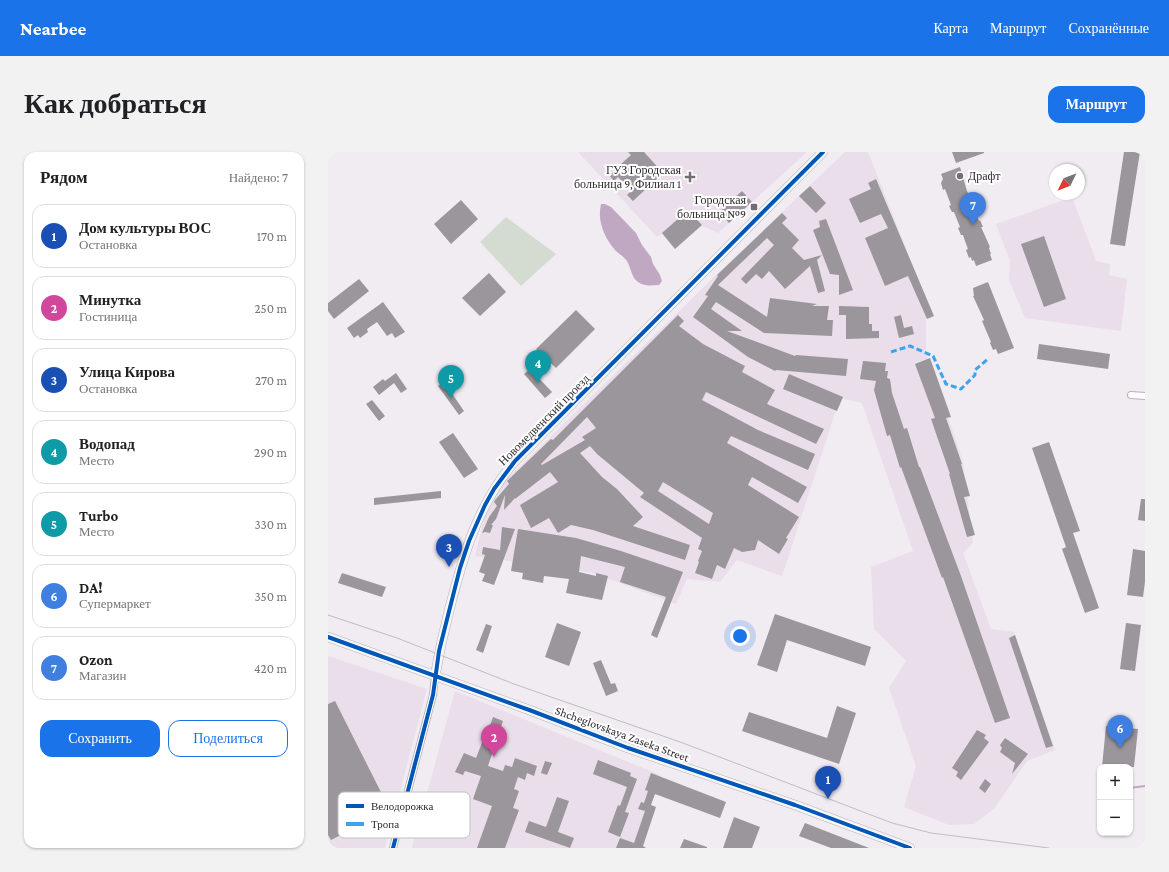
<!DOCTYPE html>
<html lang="ru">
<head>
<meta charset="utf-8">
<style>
  body { margin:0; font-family:"Crimson Pro",serif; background:#f2f2f2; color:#202124 }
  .controls { position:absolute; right:12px; bottom:12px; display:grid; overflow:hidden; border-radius:8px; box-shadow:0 1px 3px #0004 }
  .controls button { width:36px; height:36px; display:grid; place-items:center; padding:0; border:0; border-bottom:1px solid #e0e0e0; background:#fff; color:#202124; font:20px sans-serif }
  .compass { position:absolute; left:721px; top:12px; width:36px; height:36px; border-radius:50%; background:#fff; box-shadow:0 1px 3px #0004; rotate:227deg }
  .you { position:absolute; left:412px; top:484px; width:14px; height:14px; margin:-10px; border:3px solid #fff; border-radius:50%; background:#1a73e8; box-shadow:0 0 0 6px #1a73e833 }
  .badge { display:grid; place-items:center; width:26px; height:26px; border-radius:50%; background:#1a73e8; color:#fff; font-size:13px; font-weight:700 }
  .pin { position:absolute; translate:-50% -33px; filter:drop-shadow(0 1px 2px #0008) }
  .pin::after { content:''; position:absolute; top:21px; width:14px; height:12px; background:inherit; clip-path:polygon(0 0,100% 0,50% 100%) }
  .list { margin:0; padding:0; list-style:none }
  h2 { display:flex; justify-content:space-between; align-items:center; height:52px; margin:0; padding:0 16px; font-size:17px }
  h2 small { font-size:13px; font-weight:400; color:#757577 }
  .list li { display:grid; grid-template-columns:26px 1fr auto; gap:12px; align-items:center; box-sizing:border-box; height:64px; margin:0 8px 8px; padding:0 8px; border:1px solid #e0e0e0; border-radius:12px }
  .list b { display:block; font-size:15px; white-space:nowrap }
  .list p { margin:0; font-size:13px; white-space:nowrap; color:#757577 }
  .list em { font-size:13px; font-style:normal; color:#757577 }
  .actions { display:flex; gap:8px; padding:12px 16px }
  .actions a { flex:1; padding:9px 0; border:1px solid #1a73e8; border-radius:12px; text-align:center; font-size:14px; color:#1a73e8 }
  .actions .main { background:#1a73e8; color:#fff }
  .map { position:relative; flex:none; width:817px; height:696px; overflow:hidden; border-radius:12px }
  header { display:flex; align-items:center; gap:24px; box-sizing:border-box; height:56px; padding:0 20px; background:#1a73e8; color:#fff }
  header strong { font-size:19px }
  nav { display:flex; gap:22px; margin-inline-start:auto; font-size:14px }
  .intro { display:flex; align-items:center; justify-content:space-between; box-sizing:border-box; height:96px; padding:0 24px }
  h1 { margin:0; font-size:28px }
  .button { padding:10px 18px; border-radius:12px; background:#1a73e8; color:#fff; font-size:14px; font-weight:700 }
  main { display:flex; gap:24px; padding:0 24px }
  aside { flex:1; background:#fff; border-radius:12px; box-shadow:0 1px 3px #0004 }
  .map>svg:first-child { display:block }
</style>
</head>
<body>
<header>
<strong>Nearbee</strong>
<nav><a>Карта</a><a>Маршрут</a><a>Сохранённые</a></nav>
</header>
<div class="intro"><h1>Как добраться</h1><a class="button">Маршрут</a></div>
<main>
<aside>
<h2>Рядом<small>Найдено: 7</small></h2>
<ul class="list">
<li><span class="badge" style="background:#1a4fb4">1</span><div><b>Дом культуры ВОС</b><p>Остановка</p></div><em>170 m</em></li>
<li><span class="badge" style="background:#d1479c">2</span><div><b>Минутка</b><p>Гостиница</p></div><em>250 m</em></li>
<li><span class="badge" style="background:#1a4fb4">3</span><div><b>Улица Кирова</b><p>Остановка</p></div><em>270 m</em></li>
<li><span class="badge" style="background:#0f9aa8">4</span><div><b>Водопад</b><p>Место</p></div><em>290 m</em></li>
<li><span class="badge" style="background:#0f9aa8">5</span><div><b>Turbo</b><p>Место</p></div><em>330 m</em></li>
<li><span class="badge" style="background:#3f7fe0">6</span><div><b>DA!</b><p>Супермаркет</p></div><em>350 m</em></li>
<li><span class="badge" style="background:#3f7fe0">7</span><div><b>Ozon</b><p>Магазин</p></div><em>420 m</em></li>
</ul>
<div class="actions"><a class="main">Сохранить</a><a>Поделиться</a></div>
</aside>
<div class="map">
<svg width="817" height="696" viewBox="0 0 817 696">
  <rect width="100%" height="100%" fill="#f1ebf2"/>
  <path fill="#eadeeb" d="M 250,0 L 479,0 L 390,81 L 373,73 L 347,97 L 334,82 L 329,85 Z
    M 517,0 L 540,0 L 598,147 L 598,199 L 635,310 L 645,391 L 635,401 L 663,477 L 686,480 L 727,598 L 699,609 L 666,657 L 646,672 L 621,673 L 576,655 L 588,614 L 561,536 L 578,509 L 546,477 L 543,415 L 585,399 L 534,251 L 512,246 L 454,424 L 409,408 L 392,430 L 359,427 L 348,452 L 265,421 L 147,404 L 157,363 L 179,327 L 381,130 Z
    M 744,45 L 768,109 L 782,112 L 781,123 L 799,127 L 793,179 L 697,166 L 681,128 L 682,109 L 668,72 Z
    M 0,504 L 99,537 L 57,696 L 0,696 Z
    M 127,539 L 332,623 L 306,696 L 84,696 Z"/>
  <path fill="#d4dcd1" d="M 178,65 L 228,102 L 193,134 L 152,90 Z"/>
  <path fill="#c1a8c2" d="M 273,52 L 277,52 L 283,55 L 308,81 L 314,93 L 323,105 L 325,112 L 332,123 L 334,129 L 331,133 C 324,133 317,135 310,130 C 304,126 303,117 300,111 C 298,106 291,102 287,98 C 276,85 269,69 273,52 Z"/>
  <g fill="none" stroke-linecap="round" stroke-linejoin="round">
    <path stroke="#c1a8c2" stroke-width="2" d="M 802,636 L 817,634
      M 770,647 L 772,646"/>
  </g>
  <path fill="#9a969b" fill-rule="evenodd" d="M 300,0 L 316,0 L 335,21 L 305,49 L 299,43 L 303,39 L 290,25 L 286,29 L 281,23 L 303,3 Z
    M 624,0 L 656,0 L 656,1 L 628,11 Z
    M 796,0 L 812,0 L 797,94 L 782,92 Z
    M 632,15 L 639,39 L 646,53 L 645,53 L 649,65 L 651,69 L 652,68 L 655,75 L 653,75 L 662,95 L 661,96 L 663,102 L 662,102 L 664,108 L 648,114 L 646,108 L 644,109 L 643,105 L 641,106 L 638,98 L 640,97 L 637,89 L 635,83 L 633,83 L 630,76 L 632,75 L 626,60 L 624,60 L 621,54 L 623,53 L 617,37 L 615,38 L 613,31 L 615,27 L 613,22 Z
    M 548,27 L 606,164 L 599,167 L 580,124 L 557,134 L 537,86 L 560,76 L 553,62 L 532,71 L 521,47 L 543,37 L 540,31 Z
    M 482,34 L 498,51 L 488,61 L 471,44 Z
    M 414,39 L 424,50 L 401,71 L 391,60 Z
    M 133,48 L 150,67 L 123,92 L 106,72 Z
    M 360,58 L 374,73 L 347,97 L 334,81 Z
    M 454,61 L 459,66 L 454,71 L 471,88 L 464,96 L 476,108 L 494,103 L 489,108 L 497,139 L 490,141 L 482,114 L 457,137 L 441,119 L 434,127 L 428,122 L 418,132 L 413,127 L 446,93 L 439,86 L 390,133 L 439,165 L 442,146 L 489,152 L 484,154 L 501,154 L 499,168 L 505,168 L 504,184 L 436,181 L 388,150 L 383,157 L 414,179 L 399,179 L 467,204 L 468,203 L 520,207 L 518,224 L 448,218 L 447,219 L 420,205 L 365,165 L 380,144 L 377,143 L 390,124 L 389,123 Z
    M 498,67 L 525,138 L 511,143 L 511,123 L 502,122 L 485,78 L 492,75 L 491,69 Z
    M 716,84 L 738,147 L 716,155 L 693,92 Z
    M 161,121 L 178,140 L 152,164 L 134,146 Z
    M 31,127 L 41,139 L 6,167 L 0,159 L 0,151 Z
    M 660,130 L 686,196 L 670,202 L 668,197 L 665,198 L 662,191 L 663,190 L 654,169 L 656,168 L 645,144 L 646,144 L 645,136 Z
    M 55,150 L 77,180 L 67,186 L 64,181 L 59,184 L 49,170 L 39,177 L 40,180 L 32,186 L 30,183 L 26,186 L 19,176 Z
    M 511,154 L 541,155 L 541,172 L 544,172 L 544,179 L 551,179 L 551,186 L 518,187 L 518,163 L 511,163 Z
    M 248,158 L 267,177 L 228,216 L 208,197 Z
    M 350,163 L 356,169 L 351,174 L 375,192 L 417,214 L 414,220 L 447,238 L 439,252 L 496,277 L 488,292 L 378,240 L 374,248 L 430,278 L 487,302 L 480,318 L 403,284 L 399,291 L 479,335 L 470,351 L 424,325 L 420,333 L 471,365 L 458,386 L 460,387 L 451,402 L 430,388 L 427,398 L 414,400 L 406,396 L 397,417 L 389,413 L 384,427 L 367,421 L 371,410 L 370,409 L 374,399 L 370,397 L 374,386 L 312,345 L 316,341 L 269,302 L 262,294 L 252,301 L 274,325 L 289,337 L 315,365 L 305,374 L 362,393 L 357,408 L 265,378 L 243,373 L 230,381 L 221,366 L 203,376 L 192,353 L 230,330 L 222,320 L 187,347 L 187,346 L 176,358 L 177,343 L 168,367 L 163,373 L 165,373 L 162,381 L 157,380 L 154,381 L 161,365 L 169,354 L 166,350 L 167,348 L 181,332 L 179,329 L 223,287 L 225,288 ZM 259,265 L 268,276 L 254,285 L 257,288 L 214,313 L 213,312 ZM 335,330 L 385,361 L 381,372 L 330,339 Z
    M 573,163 L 576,176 L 584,174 L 586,182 L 571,186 L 566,165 Z
    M 711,192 L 782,202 L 780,217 L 709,207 Z
    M 602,206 L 623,265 L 618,266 L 634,312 L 633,312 L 642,344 L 636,345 L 647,383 L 639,385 L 621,322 L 622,322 L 603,267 L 607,266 L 587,212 Z
    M 535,209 L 558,211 L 557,219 L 560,219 L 559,226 L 562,227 L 564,241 L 576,277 L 579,276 L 591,315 L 592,315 L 633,424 L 682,566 L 667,571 L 615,425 L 614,426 L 573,315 L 572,316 L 562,283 L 559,284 L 546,238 L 548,229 L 532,227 Z
    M 202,217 L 224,240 L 217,246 L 196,222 Z
    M 68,221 L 79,237 L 73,241 L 66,231 L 51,243 L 45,235 L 55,227 L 57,229 Z
    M 461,222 L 515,245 L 509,259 L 455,237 Z
    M 116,230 L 136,259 L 131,263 L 110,234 Z
    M 44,248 L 57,264 L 51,269 L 38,252 Z
    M 125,281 L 150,317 L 136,326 L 111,290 Z
    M 721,290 L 752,379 L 745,381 L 771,456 L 757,461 L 734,397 L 738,395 L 704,296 Z
    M 113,339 L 113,346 L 46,353 L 46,346 Z
    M 813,347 L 817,347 L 817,369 L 810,368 Z
    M 174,375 L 187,377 L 166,433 L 154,429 L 157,422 L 151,420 L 157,403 L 154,402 L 155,395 L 172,398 Z
    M 190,377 L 248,386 L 293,399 L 355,420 L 329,486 L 323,483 L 338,445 L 292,430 L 297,415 L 253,404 L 251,420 L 268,424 L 268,421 L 280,424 L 274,448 L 238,441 L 241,427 L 216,424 L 215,431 L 194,427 L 195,421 L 183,419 Z
    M 805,397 L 817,399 L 817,430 L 815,445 L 799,443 Z
    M 14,421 L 58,435 L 54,445 L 10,431 Z
    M 447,462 L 543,495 L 537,514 L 459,488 L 449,520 L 429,513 Z
    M 229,471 L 253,480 L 241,514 L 217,505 Z
    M 798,471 L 813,473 L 807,519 L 792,517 Z
    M 158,472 L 164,474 L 155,501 L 148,498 Z
    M 687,483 L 725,594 L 718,596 L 681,486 Z
    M 273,508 L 283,532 L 287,531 L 290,539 L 278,544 L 265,511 Z
    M 7,549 L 62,658 L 3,688 L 0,683 L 0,552 Z
    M 509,554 L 528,561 L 511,612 L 414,579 L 421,560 L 499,586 Z
    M 165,565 L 175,569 L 160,614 L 175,619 L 177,613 L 184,615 L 187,606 L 209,614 L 206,624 L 199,621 L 197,628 L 190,625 L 186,637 L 191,639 L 185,656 L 191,658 L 177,696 L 149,696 L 164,654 L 145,647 L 153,624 L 137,619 L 135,623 L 127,620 L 136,601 L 148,606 L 155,588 L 157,588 Z
    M 778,574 L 810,577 L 806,615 L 774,615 Z
    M 649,578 L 658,583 L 656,586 L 661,590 L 633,628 L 628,624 L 630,620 L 624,616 Z
    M 677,586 L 700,602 L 684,622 L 687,611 L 672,600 L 674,596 L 672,593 Z
    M 270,608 L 303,621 L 302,624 L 309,627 L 297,660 L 301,661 L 292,685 L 280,680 L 290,653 L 292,654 L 299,635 L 265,622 Z
    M 217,609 L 224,611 L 219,623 L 213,621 Z
    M 323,621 L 398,650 L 392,666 L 327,642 L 323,653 L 328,655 L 315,694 L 318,696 L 288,696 L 292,686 L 306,691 L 317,659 L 310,657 L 313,650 L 316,651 L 320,639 L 317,638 Z
    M 657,627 L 663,632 L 657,641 L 651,636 Z
    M 229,645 L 241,649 L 230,680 L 246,686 L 242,696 L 197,680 L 201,669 L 218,675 Z
    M 406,665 L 432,675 L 424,696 L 395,696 Z
    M 477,671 L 541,696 L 503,696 L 471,684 Z
    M 356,687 L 379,695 L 379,696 L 352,696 Z"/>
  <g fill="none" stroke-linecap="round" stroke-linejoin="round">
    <g stroke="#b8b3b8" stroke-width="8">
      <path id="street" d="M 803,243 L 817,244
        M 65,696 L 105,543 L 107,524"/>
    </g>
    <g stroke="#b8b3b8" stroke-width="10">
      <path id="secondary" d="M 0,485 L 204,559 L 300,596 L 467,653 L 582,696
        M 107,524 C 111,501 116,478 122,455 C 136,401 150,352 187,309 L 495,0"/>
    </g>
    <use href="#street" stroke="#fdfcfd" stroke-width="6"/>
    <use href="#secondary" stroke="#f3f4f2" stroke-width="9"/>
    <path stroke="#bfbebf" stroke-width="1" d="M 0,463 L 69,486 L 186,532 L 355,591 L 564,671 L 603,681 L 721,696"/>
    <path stroke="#3ea3eb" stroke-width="3" stroke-dasharray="6 3" stroke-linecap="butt" d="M 563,200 L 582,194 L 605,204 L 618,232 L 633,237 L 647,223 L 647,218 L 660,207"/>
    <g stroke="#fff" stroke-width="6">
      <path id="cycleway" d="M 0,485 L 204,559 L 300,596 L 467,653 L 582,696
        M 65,696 L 105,543 L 111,499 L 132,416 L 141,389 L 157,353 L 166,337 L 187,309 L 495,0"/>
    </g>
    <use href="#cycleway" stroke="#0057b8" stroke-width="4"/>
  </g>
  <g fill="#736e73" stroke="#fff" stroke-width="1.5">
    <circle cx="632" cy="24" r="4"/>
    <path d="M360 19h4v4h4v4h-4v4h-4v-4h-4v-4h4z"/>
    <rect x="422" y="51" width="8" height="8" rx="2"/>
  </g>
  <g text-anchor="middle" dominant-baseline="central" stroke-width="4" stroke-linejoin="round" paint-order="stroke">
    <g font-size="12" fill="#2f2b2f" stroke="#fff" text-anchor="end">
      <text x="353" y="18">ГУЗ Городская<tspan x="353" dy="14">больница 9, Филиал 1</tspan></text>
      <text x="640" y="24" text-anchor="start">Драфт</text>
      <text x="418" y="48">Городская<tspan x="418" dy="14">больница №9</tspan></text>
    </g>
    <g font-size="12" fill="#2f2b2f" stroke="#fff">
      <text transform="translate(216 268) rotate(-45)">Новомедвенский проезд</text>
      <text transform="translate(294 582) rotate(20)">Shcheglovskaya Zaseka Street</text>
    </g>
  </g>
  <rect x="10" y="640" width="132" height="46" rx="6" fill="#fff" stroke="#c1bfc1" stroke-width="1"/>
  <rect x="18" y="652" width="18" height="4" fill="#0057b8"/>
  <rect x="18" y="670" width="18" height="4" fill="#3ea3eb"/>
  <g font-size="11" fill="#2f2b2f">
    <text x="43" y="658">Велодорожка</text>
    <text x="43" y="676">Тропа</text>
  </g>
</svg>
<div class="controls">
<button>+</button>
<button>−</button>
</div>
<svg class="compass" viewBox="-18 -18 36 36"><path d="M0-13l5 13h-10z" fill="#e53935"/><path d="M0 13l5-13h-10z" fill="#757577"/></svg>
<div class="you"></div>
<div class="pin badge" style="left:500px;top:647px;background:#1a4fb4">1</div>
<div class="pin badge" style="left:166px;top:605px;background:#d1479c">2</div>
<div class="pin badge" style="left:121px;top:415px;background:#1a4fb4">3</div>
<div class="pin badge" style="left:210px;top:231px;background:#0f9aa8">4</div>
<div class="pin badge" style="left:123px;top:246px;background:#0f9aa8">5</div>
<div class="pin badge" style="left:792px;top:596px;background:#3f7fe0">6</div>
<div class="pin badge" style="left:645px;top:73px;background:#3f7fe0">7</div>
</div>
</main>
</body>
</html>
